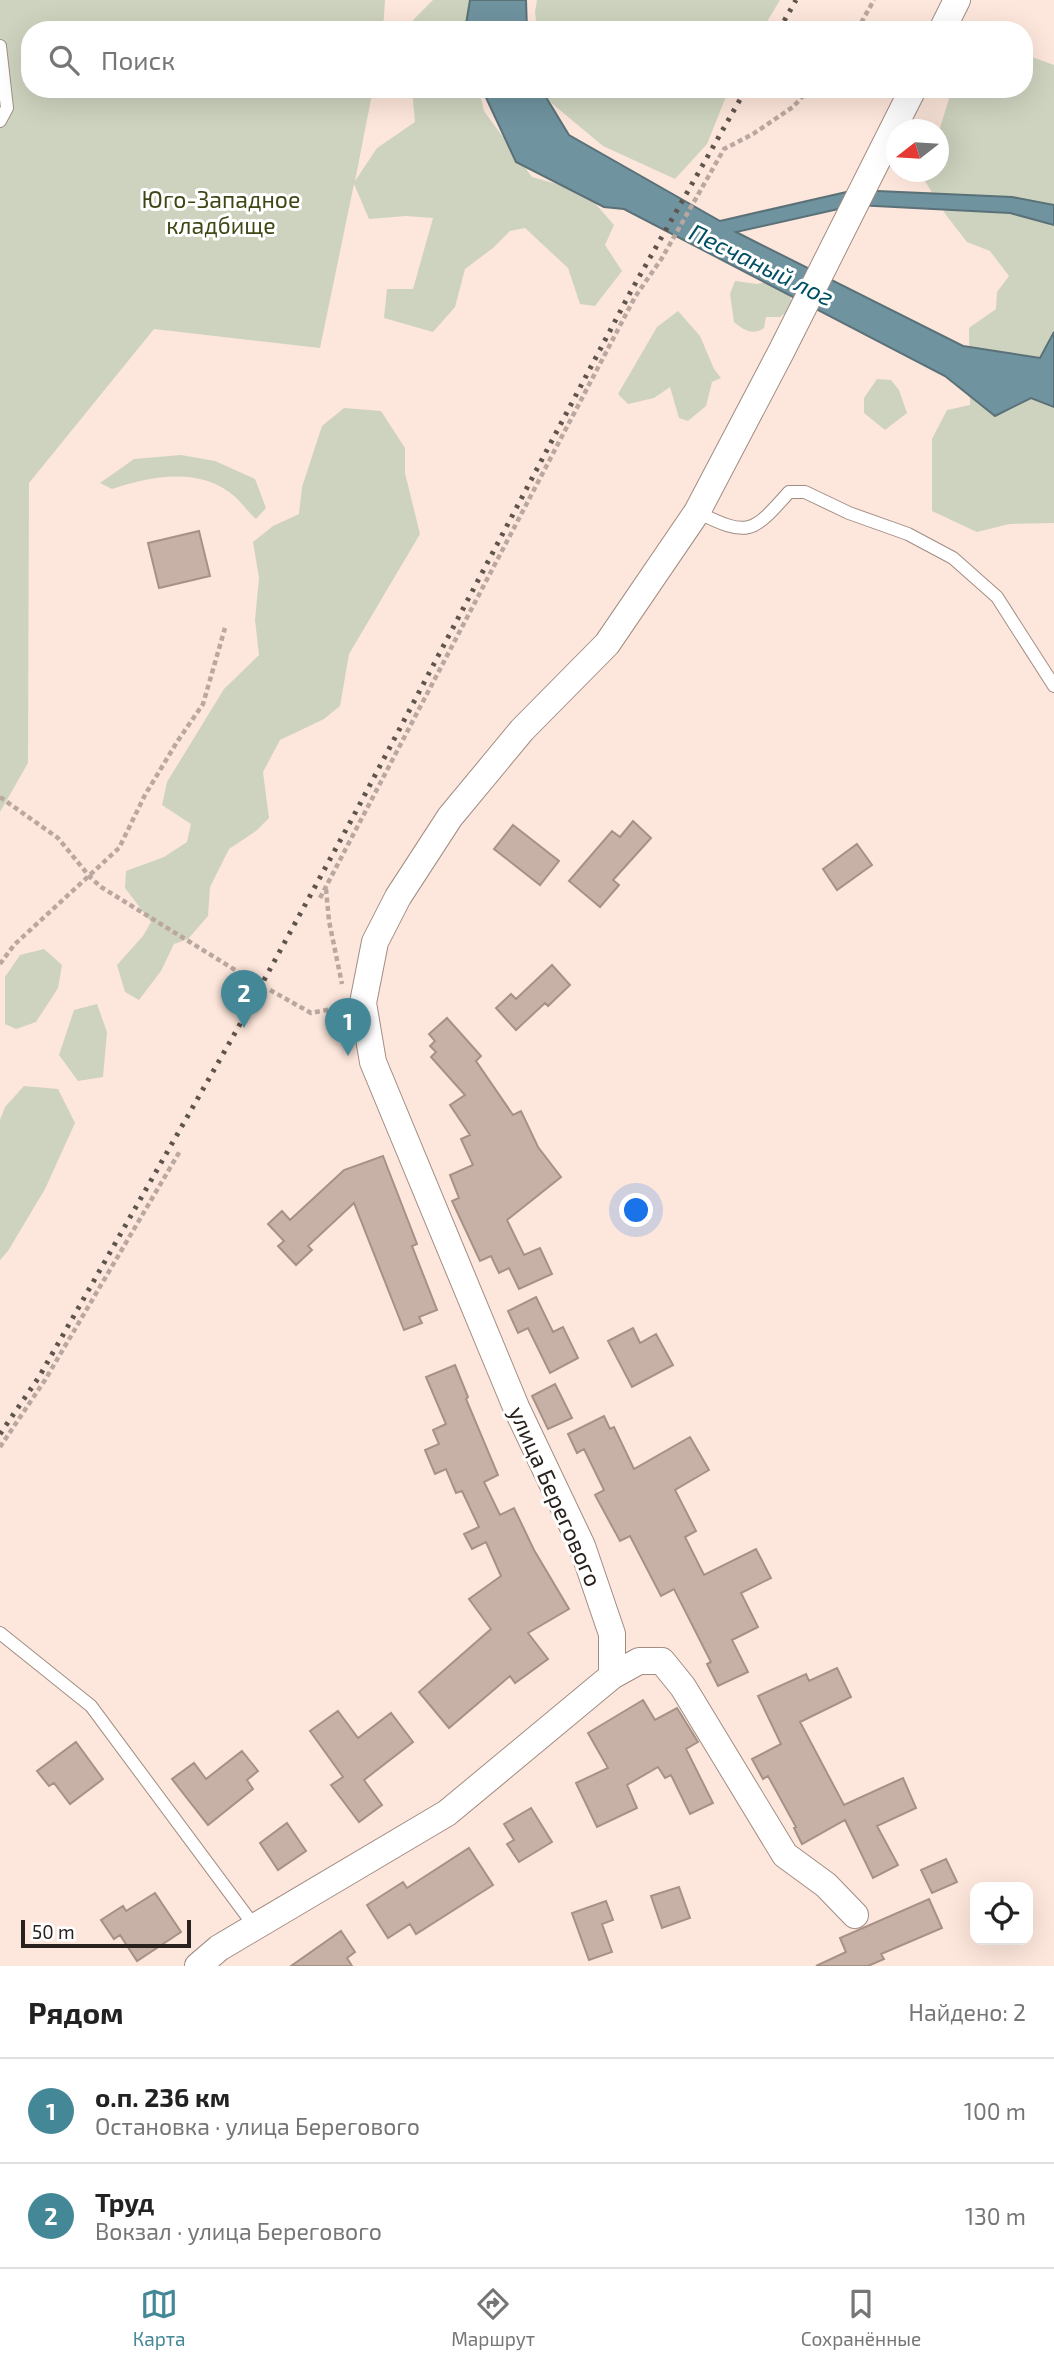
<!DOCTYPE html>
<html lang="ru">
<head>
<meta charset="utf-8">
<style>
  body { margin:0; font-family:"Exo 2",sans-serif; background:#f2f2f2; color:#222 }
  .controls { position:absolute; right:21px; bottom:21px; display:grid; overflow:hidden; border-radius:14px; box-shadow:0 7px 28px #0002 }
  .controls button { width:63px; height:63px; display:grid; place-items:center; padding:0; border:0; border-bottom:2px solid #e0e0e0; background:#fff; color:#222; font:35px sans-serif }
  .compass { position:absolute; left:886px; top:119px; width:63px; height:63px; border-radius:50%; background:#fff; box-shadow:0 7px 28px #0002; rotate:253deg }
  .scale { position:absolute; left:21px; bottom:18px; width:170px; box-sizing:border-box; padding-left:7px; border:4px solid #29211d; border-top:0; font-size:19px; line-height:24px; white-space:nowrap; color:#29211d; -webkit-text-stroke:5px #fff; paint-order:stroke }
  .you { position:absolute; left:637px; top:1211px; width:24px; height:24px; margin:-18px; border:5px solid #fff; border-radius:50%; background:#1a73e8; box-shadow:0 0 0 10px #1a73e833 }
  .badge { display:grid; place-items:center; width:46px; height:46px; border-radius:50%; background:#448797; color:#fff; font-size:23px; font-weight:700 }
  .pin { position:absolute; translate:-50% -58px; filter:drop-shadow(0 2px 4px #0008) }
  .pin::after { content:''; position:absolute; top:37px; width:24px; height:21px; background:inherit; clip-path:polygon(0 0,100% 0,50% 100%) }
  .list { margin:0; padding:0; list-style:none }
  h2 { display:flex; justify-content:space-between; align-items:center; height:91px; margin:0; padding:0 28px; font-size:30px }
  h2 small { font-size:23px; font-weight:400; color:#767676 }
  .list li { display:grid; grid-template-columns:46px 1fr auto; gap:21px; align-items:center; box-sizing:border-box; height:105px; padding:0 28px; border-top:2px solid #e0e0e0 }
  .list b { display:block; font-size:26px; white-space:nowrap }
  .list p { margin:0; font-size:23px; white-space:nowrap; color:#767676 }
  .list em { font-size:23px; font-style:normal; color:#767676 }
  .icon { flex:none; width:38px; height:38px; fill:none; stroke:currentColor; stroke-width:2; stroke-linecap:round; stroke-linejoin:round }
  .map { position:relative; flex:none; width:1054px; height:1966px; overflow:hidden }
  .search { position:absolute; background:#fff; box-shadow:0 7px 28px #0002; left:21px; right:21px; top:21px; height:77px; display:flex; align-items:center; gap:18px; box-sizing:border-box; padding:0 24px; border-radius:28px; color:#767676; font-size:26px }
  .sheet { height:301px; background:#fff }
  nav { display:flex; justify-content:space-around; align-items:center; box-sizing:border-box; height:98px; border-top:2px solid #e0e0e0; background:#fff; font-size:19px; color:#767676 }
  nav a { display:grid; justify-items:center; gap:4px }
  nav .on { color:#448797 }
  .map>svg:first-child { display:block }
</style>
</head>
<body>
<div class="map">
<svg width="1054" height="1966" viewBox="0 0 1054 1966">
  <rect width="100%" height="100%" fill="#fde6db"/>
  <path fill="#ced3bf" d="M 0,0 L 385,0 L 383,30 L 30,30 L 30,89 L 373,89 L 355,181 L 377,148 L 415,122 L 412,89 L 479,89 L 484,111 L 532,177 L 564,186 L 593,201 L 614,225 L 605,245 L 622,271 L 595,306 L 580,304 L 568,268 L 525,228 L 510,231 L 493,248 L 465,269 L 455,307 L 433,332 L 384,318 L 387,289 L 413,289 L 433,218 L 406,216 L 369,219 L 354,184 L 320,348 L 154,329 L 29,483 L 28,763 L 0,812 Z
    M 433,0 L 470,0 L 470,30 L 413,30 L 413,20 Z
    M 537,0 L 780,0 L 762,30 L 537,30 L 535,12 Z
    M 1024,54 L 1054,65 L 1054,523 L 1009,524 L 977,532 L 932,511 L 932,439 L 947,410 L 970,405 L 969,328 L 996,309 L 997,292 L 1009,276 L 990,251 L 967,242 L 946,215 L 923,178 L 926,172 L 939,172 L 939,131 L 952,89 L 1024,89 Z
    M 542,89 L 729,89 L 707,144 L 675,179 L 603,146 L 543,96 Z
    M 735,281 L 757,284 L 772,281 L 787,288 L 794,307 L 780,317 L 766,317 L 764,328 C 752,336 744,330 734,322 L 730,294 Z
    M 678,311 L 700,336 L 714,369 L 721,378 L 712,382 L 706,406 L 688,421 L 679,418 L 670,387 L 654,398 L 628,404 L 618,394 L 657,327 Z
    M 877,379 L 891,380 L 899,390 L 907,413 L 885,430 L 864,413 L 864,398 Z
    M 344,408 L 381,411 L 405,448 L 405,473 L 420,534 L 349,654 L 340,706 L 324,719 L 280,740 L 263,772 L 269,818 L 256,831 L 229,849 L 210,887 L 208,916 L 188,939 L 174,944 L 161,971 L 139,1000 L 125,992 L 117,965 L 143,936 L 151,922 L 125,888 L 126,871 L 164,857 L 187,842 L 191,824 L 162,805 L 167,782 L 224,689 L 259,655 L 255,620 L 259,578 L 253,542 L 273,526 L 299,514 L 302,487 L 322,426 Z
    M 181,455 L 215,461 L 255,479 L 266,508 L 256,519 C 247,511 239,499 229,492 C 195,467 148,477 112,489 L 100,483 L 134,459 Z
    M 44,949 L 62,965 L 58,988 L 36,1022 L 16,1029 L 5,1024 L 5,977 L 20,955 Z
    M 97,1004 L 107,1032 L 103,1077 L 78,1081 L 59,1055 L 74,1010 Z
    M 24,1086 L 58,1089 L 75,1123 L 45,1189 L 8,1251 L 0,1260 L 0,1120 L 5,1107 Z"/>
  <path fill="#6f939f" stroke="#5a7178" stroke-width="2" d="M 470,0 L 526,0 L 527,30 L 465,30 Z
    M 482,89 L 541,89 L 569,135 L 720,221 L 855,190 L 1012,197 L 1054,205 L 1054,225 L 1010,213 L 856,205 L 736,232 L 963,346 L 1040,358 L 1054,332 L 1054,407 L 1031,398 L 995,416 L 945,376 L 624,209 L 604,207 L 516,162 Z"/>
  <path fill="#c7b1a7" stroke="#a69187" stroke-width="2" d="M 199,531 L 210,576 L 159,588 L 148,543 Z
    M 633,821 L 651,838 L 613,880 L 619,885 L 600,907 L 569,881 L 612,831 L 620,837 Z
    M 513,825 L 559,861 L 540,885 L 494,849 Z
    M 857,844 L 872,865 L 837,890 L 823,869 Z
    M 552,965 L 570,985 L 548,1006 L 545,1003 L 516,1030 L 496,1008 L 511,994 L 516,999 Z
    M 447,1018 L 481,1056 L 476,1061 L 513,1115 L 521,1111 L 538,1147 L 561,1177 L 507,1220 L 524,1255 L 540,1248 L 552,1274 L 519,1289 L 509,1268 L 499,1273 L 491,1256 L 480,1261 L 452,1201 L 459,1198 L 450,1175 L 473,1165 L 461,1139 L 470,1135 L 450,1105 L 465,1095 L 431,1057 L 436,1052 L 430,1046 L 435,1041 L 429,1034 Z
    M 383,1156 L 417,1244 L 412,1246 L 437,1310 L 419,1317 L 422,1323 L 404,1330 L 354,1203 L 308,1246 L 312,1250 L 296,1265 L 278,1246 L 284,1241 L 268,1224 L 282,1211 L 290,1220 L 344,1170 Z
    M 536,1297 L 553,1332 L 563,1327 L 578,1358 L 550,1373 L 528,1328 L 518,1333 L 508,1311 Z
    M 633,1328 L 640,1343 L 656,1334 L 673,1365 L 632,1387 L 608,1341 Z
    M 455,1365 L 468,1397 L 466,1399 L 498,1475 L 484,1482 L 500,1515 L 514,1508 L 534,1550 L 569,1609 L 528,1633 L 548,1659 L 515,1683 L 510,1676 L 449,1728 L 419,1692 L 491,1629 L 469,1599 L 501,1576 L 486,1542 L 472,1549 L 464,1534 L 479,1527 L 462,1491 L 456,1493 L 446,1469 L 435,1474 L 425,1450 L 439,1444 L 433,1430 L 446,1424 L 426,1377 Z
    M 555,1384 L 572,1418 L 548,1429 L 532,1396 Z
    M 604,1416 L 610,1429 L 614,1427 L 634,1469 L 690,1437 L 709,1470 L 675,1490 L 696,1531 L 685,1537 L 704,1575 L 756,1549 L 771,1578 L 741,1593 L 758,1627 L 732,1640 L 748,1672 L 718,1686 L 707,1664 L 711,1662 L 674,1589 L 661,1596 L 630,1536 L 620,1541 L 595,1495 L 604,1490 L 584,1449 L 577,1453 L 568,1434 Z
    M 837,1668 L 851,1697 L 800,1722 L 844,1805 L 903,1778 L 916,1808 L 877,1826 L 898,1865 L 873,1878 L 845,1820 L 802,1844 L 794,1828 L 796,1827 L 768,1776 L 763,1779 L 752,1759 L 781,1744 L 758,1696 L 806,1674 L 809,1681 Z
    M 643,1700 L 655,1720 L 677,1708 L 698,1742 L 686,1749 L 713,1803 L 690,1814 L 671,1775 L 665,1778 L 658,1767 L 627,1785 L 637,1808 L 597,1827 L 576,1783 L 608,1768 L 588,1733 Z
    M 338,1711 L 358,1738 L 391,1713 L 413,1742 L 364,1780 L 382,1805 L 359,1822 L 331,1785 L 343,1777 L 310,1731 Z
    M 76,1742 L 103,1779 L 70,1804 L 54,1783 L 49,1786 L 37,1771 Z
    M 242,1751 L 258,1771 L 247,1780 L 253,1789 L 208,1825 L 172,1779 L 194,1763 L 206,1779 Z
    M 531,1808 L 552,1842 L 519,1862 L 507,1844 L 514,1840 L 504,1824 Z
    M 287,1823 L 306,1851 L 278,1870 L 260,1843 Z
    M 469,1848 L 493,1885 L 416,1934 L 410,1924 L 388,1938 L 367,1905 L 403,1882 L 407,1888 Z
    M 946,1859 L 957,1882 L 932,1893 L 921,1870 Z
    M 679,1887 L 690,1918 L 662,1928 L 651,1896 Z
    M 155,1893 L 181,1932 L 137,1961 L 120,1935 L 114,1939 L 101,1920 L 123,1906 L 126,1911 Z
    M 929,1899 L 942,1928 L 881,1954 L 884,1959 L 868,1966 L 816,1966 L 846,1952 L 840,1938 Z
    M 606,1901 L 613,1920 L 602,1924 L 612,1952 L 589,1960 L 572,1913 Z
    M 341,1931 L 355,1952 L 347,1958 L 352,1966 L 291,1966 Z"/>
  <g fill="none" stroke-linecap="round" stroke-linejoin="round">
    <g stroke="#a28d83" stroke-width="14">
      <path id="service" d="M 0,46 L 7,108 L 0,121
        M 697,512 C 748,537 752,534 789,492 L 805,492 L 849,513 L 908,534 L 953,558 L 997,597 L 1054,686
        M 0,1633 L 91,1706 L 255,1927"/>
    </g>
    <g stroke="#a28d83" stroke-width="28">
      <path id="minor" d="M 942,30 L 957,0
        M 612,1676 L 639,1661 L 662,1661 L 683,1687 L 785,1855 L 826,1885 L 855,1915
        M 198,1966 L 219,1948 L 447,1813 L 612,1676 L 612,1634 L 582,1546 L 516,1407 L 373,1062 L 363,1003 L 375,942 L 398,897 L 450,817 L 522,730 L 607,644 L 697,512 L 781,352 L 913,89"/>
    </g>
    <path stroke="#baa79f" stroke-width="4.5" stroke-dasharray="5 3.5" stroke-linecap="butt" d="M 857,30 L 874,0
      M 0,797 L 58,838 L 90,877 L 101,887 L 240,973
      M 326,889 L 329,921 L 342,984
      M 320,898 L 635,297 L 662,258 L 724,149 L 753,134 L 793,107 L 809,89
      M 0,964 L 14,945 L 119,848 L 145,795 L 177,742 L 203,704 L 225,628
      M 270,990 L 311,1013 L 342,1007
      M 0,1447 L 45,1380 L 180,1151"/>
    <use href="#service" stroke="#fff" stroke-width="12"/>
    <use href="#minor" stroke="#fff" stroke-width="26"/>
    <path stroke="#5f534d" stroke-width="5" stroke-dasharray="3.5 7" stroke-linecap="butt" d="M 779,30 L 796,0
      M 0,1434 L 39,1377 L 239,1026 L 353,817 L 631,291 L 746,89"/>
  </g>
  <g text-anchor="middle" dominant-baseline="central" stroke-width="6" stroke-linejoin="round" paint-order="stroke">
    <g font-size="23" fill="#3f4815" stroke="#fff">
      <text x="221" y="199">Юго-Западное<tspan x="221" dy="26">кладбище</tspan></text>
    </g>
    <g font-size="23" fill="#29211d" stroke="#fff">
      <text transform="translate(556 1496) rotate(66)">улица Берегового</text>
    </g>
    <g font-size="24" font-style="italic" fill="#004f62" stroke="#fff">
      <text transform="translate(762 264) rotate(26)">Песчаный лог</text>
    </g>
  </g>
</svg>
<div class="controls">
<button><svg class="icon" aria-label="locate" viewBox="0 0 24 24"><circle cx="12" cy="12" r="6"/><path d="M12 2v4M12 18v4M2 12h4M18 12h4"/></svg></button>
</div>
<svg class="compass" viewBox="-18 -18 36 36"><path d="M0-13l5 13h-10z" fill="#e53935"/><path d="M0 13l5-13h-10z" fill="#767676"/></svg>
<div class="scale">50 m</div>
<div class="you"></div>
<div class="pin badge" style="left:348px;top:1056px">1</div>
<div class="pin badge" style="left:244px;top:1028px">2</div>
<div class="search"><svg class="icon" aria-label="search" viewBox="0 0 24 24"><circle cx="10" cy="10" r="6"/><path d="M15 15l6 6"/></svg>Поиск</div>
</div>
<section class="sheet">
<h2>Рядом<small>Найдено: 2</small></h2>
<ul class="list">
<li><span class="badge">1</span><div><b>о.п. 236 км</b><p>Остановка · улица Берегового</p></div><em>100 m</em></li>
<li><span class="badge">2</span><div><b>Труд</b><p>Вокзал · улица Берегового</p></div><em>130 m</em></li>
</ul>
</section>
<nav>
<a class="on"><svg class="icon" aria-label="map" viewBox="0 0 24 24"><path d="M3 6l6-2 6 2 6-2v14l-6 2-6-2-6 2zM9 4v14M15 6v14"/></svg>Карта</a>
<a><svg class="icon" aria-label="directions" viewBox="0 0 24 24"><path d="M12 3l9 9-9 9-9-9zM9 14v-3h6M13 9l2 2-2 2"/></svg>Маршрут</a>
<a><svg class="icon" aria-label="saved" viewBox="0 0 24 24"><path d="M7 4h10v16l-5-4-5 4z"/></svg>Сохранённые</a>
</nav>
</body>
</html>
